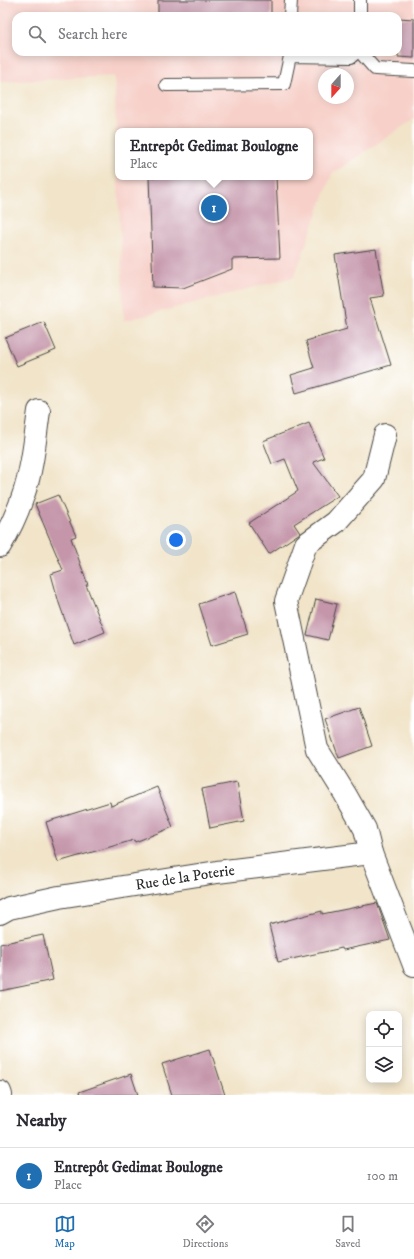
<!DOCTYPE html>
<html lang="en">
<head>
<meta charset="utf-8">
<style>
  body { margin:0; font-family:"IM FELL DW Pica",serif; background:#f2f2f3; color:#2b2b33 }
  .controls { position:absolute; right:12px; bottom:12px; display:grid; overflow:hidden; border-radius:8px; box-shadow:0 2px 10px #0003 }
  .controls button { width:36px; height:36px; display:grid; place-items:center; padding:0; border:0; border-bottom:1px solid #e1e1e2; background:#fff; color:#2b2b33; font:20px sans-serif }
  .compass { position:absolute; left:318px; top:68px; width:36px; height:36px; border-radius:50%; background:#fff; box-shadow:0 2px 10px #0003; rotate:201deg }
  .you { position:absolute; left:176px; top:540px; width:14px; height:14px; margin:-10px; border:3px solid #fff; border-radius:50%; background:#1a73e8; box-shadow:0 0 0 6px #1a73e833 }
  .badge { display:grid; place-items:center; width:26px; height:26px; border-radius:50%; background:#1f6fb2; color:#fff; font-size:13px; font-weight:700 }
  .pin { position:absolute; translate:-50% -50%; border:2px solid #fff; box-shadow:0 1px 4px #0006 }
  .popup { position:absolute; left:115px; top:128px; width:198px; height:52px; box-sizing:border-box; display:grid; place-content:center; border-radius:8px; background:#fff; filter:drop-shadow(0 1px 3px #0005); font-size:13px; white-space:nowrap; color:#7c7c81 }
  .popup b { font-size:15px; color:#2b2b33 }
  .popup::after { content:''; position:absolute; left:50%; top:100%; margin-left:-8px; border:8px solid transparent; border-top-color:#fff }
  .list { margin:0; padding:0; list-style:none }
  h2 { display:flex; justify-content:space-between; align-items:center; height:52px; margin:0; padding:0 16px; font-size:17px }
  h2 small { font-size:13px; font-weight:400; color:#7c7c81 }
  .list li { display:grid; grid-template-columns:26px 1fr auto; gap:12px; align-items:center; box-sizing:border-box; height:56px; padding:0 16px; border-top:1px solid #e1e1e2 }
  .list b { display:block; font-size:15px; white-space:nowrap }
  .list p { margin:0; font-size:13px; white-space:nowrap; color:#7c7c81 }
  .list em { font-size:13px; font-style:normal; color:#7c7c81 }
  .icon { flex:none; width:22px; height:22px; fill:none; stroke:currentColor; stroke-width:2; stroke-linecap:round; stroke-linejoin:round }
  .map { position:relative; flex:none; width:414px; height:1095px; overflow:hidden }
  .search { position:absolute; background:#fff; box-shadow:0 2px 10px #0003; left:12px; right:12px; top:12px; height:44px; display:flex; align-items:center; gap:10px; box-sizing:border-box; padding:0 14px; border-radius:12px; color:#7c7c81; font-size:15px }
  .sheet { height:108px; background:#fff }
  nav { display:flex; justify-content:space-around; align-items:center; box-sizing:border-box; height:56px; border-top:1px solid #e1e1e2; background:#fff; font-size:11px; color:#7c7c81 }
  nav a { display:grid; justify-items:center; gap:2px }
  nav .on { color:#1f6fb2 }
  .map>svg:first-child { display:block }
</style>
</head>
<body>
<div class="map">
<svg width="414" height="1095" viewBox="0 0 414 1095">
  <rect width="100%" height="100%" fill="#fff"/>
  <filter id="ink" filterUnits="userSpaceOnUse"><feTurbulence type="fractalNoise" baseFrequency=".025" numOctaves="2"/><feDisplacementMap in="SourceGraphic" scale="8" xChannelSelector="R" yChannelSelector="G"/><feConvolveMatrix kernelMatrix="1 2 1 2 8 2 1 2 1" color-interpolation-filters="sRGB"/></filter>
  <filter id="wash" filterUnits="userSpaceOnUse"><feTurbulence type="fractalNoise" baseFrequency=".012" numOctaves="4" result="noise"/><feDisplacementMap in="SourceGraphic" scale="16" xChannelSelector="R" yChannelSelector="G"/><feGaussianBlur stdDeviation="0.9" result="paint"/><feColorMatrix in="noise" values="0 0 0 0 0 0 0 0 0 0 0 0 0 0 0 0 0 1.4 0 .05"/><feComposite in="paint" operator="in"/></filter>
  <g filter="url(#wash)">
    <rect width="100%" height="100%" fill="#f1e4c9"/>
    <path fill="#f7d0c9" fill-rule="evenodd" d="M 0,0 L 414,0 L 414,119 L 332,174 L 294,277 L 124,321 L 118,177 L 310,177 L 310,131 L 118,131 L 118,176 L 114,76 L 0,82 ZM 16,16 L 398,16 L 398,52 L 16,52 ZM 324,74 L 348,74 L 348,98 L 324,98 Z"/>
    <g id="blocks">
      <path fill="#c596aa" d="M 158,0 L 271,0 L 271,16 L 158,16 Z
        M 398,18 L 414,19 L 414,58 L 398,57 Z
        M 149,177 L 276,177 L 280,258 L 232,259 L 232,269 L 183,288 L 153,287 Z
        M 376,249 L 384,296 L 370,298 L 391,365 L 296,393 L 291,375 L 314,368 L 306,341 L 347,329 L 335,255 Z
        M 44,322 L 56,350 L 17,366 L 5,338 Z
        M 309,423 L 324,458 L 313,462 L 338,496 L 294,524 L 300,533 L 269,554 L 249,523 L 298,491 L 285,459 L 272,464 L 263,441 Z
        M 58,495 L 76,536 L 71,538 L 88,585 L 86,585 L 105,632 L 74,645 L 59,603 L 51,574 L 63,570 L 35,504 Z
        M 235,592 L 248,634 L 212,645 L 199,604 Z
        M 316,599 L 337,604 L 328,640 L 307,635 Z
        M 359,707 L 372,746 L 339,758 L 325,719 Z
        M 237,782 L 244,821 L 210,828 L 202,789 Z
        M 157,787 L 173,827 L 135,842 L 134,840 L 58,862 L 46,822 L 110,802 L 111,806 Z
        M 377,903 L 390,940 L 343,950 L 342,948 L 278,962 L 269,925 L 322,911 L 322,914 Z
        M 43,935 L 53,980 L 0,991 L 0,944 Z
        M 210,1049 L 225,1095 L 172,1095 L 162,1064 Z
        M 131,1074 L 138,1095 L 80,1095 L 79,1092 Z"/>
    </g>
  </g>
  <g filter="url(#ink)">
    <use href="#blocks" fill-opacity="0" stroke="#494743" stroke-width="1"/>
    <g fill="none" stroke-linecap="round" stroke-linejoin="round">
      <g stroke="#494743" stroke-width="14">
        <path id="lane" d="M 290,16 L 291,0
          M 360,16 L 360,0
          M 290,52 L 290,56 L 351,57 L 357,52
          M 360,52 L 375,69 L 414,71
          M 166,85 L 284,84 L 290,56"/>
      </g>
      <g stroke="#494743" stroke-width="24">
        <g id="street">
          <path d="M 385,435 L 374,479 L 336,522 L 306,544 L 286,601 L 317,749 L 345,794 L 365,829 L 371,853 L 414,965"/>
          <path d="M 0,546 C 10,529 18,512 24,493 C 33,467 35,438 39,411"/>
          <path id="s1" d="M 0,913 L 9,908 L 59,897 L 217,872 L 371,853"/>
          <path d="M 0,1092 L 1,1095"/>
        </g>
      </g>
      <use href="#lane" stroke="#fff" stroke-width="12"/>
      <use href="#street" stroke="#fff" stroke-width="22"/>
    </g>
  </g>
  <g text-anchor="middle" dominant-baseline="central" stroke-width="3" stroke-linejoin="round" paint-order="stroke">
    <g font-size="15" fill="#2b2b2b" stroke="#fff">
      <text stroke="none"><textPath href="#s1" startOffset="189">Rue de la Poterie</textPath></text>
    </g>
  </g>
</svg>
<div class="controls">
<button><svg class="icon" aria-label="locate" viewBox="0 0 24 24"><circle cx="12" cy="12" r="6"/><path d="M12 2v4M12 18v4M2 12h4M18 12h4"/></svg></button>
<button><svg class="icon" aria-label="layers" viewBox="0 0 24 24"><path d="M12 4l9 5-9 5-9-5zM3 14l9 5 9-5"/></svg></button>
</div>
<svg class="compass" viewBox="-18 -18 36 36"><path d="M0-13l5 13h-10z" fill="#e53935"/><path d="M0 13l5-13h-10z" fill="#7c7c81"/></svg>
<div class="you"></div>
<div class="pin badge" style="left:214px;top:208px">1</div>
<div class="popup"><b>Entrepôt Gedimat Boulogne</b>Place</div>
<div class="search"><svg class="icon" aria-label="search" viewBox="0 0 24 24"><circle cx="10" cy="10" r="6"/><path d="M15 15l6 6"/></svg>Search here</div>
</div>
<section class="sheet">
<h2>Nearby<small></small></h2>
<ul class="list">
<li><span class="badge">1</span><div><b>Entrepôt Gedimat Boulogne</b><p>Place</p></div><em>100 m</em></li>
</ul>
</section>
<nav>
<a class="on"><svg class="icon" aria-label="map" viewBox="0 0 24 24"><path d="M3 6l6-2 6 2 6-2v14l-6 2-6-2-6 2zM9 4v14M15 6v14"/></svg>Map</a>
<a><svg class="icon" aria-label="directions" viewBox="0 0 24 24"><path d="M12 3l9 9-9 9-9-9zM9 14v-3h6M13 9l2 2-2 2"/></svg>Directions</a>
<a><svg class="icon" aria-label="saved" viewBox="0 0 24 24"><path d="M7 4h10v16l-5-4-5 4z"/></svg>Saved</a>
</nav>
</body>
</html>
